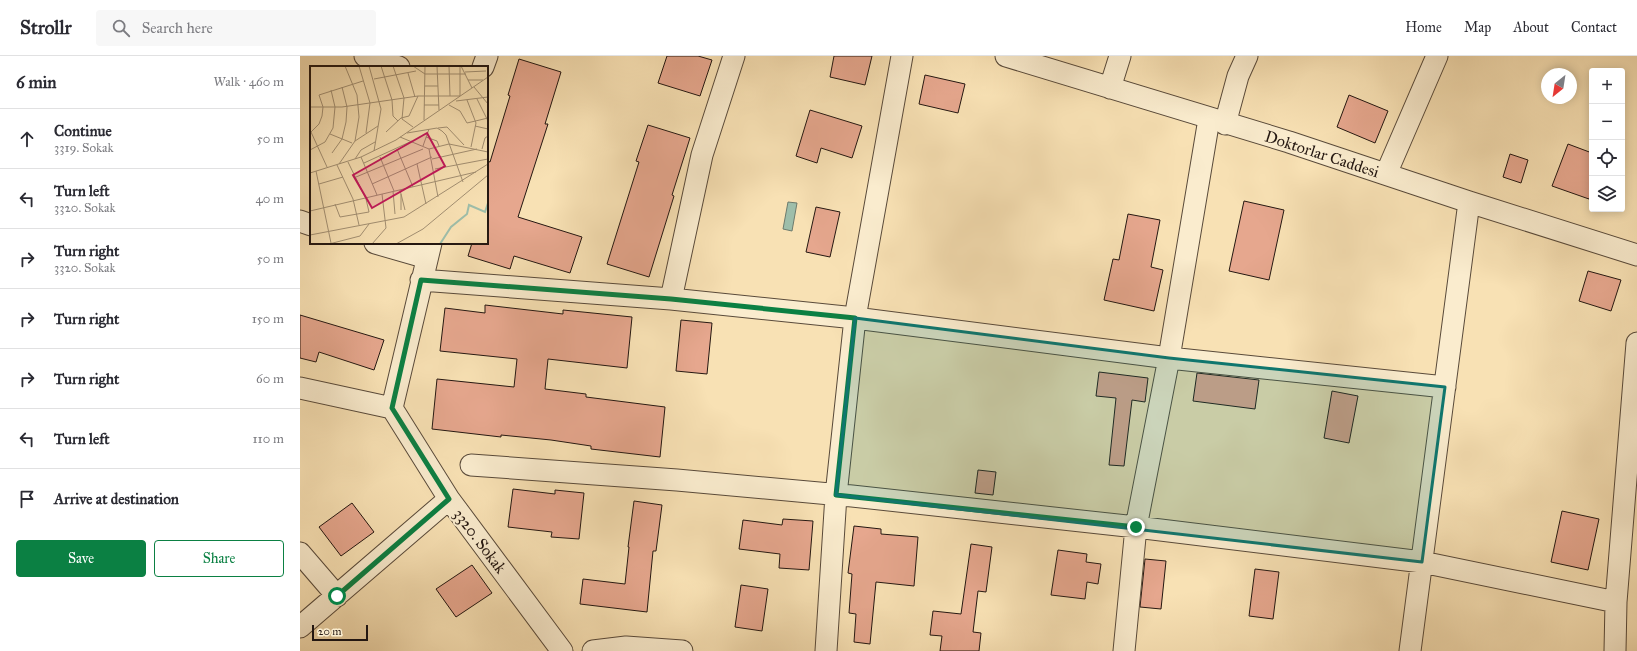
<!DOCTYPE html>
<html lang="en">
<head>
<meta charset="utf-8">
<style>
  body { margin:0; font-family:"IM FELL Great Primer",serif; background:#f7f7f7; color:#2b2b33 }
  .controls { position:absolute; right:12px; top:12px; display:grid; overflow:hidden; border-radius:4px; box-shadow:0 2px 10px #0003 }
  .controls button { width:36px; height:36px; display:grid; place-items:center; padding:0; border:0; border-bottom:1px solid #e1e1e2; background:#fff; color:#2b2b33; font:20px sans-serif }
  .compass { position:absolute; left:1241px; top:12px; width:36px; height:36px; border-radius:50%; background:#fff; box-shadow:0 2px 10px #0003; rotate:210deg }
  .scale { position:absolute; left:12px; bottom:10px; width:56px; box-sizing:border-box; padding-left:4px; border:2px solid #241711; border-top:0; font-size:11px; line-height:14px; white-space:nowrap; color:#241711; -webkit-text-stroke:3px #faecce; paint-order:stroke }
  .stop { position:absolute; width:12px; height:12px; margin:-9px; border:3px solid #0b8043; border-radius:50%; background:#fff }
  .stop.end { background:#0b8043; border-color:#fff; box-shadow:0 1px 4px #0008 }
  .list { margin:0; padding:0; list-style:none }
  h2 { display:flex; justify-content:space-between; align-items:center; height:52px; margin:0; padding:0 16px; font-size:17px }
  h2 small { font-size:13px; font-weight:400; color:#7c7c81 }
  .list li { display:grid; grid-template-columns:26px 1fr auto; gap:12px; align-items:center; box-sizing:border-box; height:60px; padding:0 16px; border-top:1px solid #e1e1e2 }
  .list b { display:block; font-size:15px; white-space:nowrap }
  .list p { margin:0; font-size:13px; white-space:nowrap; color:#7c7c81 }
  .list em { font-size:13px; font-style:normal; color:#7c7c81 }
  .actions { display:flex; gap:8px; padding:12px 16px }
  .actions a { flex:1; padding:9px 0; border:1px solid #0b8043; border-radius:4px; text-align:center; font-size:14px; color:#0b8043 }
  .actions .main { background:#0b8043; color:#fff }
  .icon { flex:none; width:22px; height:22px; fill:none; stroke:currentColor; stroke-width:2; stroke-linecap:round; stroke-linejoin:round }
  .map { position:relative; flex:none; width:1337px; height:595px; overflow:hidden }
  header { display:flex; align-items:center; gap:24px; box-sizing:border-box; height:56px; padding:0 20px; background:#fff; border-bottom:1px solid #e1e1e2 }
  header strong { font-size:19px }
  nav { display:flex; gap:22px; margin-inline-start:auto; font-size:14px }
  .search { width:280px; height:36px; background:#f7f7f7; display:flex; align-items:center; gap:10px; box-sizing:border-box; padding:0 14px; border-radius:4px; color:#7c7c81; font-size:15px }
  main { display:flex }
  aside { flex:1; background:#fff }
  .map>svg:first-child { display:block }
</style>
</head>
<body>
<header>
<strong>Strollr</strong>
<div class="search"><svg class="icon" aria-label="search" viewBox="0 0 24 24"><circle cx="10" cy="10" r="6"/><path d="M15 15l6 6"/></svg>Search here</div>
<nav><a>Home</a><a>Map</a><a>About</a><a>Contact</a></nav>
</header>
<main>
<aside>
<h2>6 min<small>Walk · 460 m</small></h2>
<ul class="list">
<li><svg class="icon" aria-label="ahead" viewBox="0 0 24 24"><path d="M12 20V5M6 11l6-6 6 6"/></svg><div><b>Continue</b><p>3319. Sokak</p></div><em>50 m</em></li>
<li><svg class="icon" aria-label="left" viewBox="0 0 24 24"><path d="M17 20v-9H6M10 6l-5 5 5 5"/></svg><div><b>Turn left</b><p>3320. Sokak</p></div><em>40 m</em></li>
<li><svg class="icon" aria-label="right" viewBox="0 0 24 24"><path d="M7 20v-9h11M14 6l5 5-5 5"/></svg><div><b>Turn right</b><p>3320. Sokak</p></div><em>50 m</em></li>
<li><svg class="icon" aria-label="right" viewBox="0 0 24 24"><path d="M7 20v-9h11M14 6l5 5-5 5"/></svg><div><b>Turn right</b></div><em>150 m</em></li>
<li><svg class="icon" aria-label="right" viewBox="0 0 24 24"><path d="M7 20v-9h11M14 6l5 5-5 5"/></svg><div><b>Turn right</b></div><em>60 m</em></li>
<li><svg class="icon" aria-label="left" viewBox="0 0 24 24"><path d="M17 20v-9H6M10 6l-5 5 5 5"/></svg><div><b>Turn left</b></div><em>110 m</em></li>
<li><svg class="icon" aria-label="arrive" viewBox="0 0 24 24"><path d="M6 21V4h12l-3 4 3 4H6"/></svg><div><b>Arrive at destination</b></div></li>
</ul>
<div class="actions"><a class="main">Save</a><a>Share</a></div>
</aside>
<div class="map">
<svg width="1337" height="595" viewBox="0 0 1337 595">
  <rect width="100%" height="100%" fill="#f8e1b4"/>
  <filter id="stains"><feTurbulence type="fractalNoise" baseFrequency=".005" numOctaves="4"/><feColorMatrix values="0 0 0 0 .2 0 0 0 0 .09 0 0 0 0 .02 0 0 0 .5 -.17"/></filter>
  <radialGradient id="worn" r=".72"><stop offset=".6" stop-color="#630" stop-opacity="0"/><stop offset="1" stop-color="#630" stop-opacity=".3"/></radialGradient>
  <path fill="#9ebeaa" stroke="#6d7b6d" d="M 488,146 L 497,147 L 492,175 L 483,173 Z"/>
  <path fill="#e6a78e" stroke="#241711" d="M 367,0 L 398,0 L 412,4 L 400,40 L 358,27 Z
    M 534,0 L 572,0 L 565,29 L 530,21 Z
    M 219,3 L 261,16 L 245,68 L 248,68 L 218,161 L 282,181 L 270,217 L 214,200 L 210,213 L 168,200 L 172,187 L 187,187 L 187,105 L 190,106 L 210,40 L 208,39 Z
    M 625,19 L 665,28 L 658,57 L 619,48 Z
    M 1049,39 L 1088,55 L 1075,87 L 1037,71 Z
    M 510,54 L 562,70 L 552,102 L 521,92 L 517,107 L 496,100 Z
    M 348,69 L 390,82 L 372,139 L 374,140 L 349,221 L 307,208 L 339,106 L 336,105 Z
    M 1268,88 L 1292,97 L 1292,135 L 1289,143 L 1252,130 Z
    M 1210,98 L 1228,104 L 1221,127 L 1203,121 Z
    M 944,145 L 984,154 L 969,224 L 929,215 Z
    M 516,151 L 540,156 L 530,201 L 506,196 Z
    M 828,158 L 860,164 L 851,211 L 863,214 L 854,255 L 804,244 L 813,203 L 819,204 Z
    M 1288,215 L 1321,224 L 1311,255 L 1279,245 Z
    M 185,249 L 263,258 L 263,254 L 332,261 L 327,312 L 248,303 L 245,333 L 286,338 L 286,341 L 365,351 L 360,401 L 291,393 L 291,390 L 251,384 L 201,379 L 201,381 L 132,373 L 137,323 L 214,331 L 217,303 L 140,295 L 145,252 L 185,257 Z
    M 0,259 L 84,284 L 74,314 L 19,296 L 16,306 L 0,302 Z
    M 381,264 L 412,267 L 407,318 L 376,315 Z
    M 799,316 L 848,322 L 845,346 L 832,344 L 824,410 L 809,409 L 816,342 L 796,340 Z
    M 897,317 L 959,324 L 955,353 L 893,345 Z
    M 1032,335 L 1058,340 L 1049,387 L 1024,382 Z
    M 678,414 L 696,416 L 693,439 L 675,437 Z
    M 213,433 L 255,438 L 255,434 L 284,437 L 279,483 L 251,481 L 252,476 L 208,471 Z
    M 334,445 L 362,449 L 356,495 L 353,495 L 347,556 L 280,548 L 283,523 L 325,528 L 329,491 L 328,491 Z
    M 52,447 L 74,476 L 41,500 L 19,471 Z
    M 1262,455 L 1299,463 L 1288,514 L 1251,506 Z
    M 483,463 L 513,465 L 509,514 L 479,512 L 480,498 L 439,493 L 443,464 L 482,469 Z
    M 554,470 L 581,473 L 581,478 L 618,481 L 614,530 L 576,526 L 570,588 L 554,586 L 556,558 L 549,557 L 552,518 L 548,517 Z
    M 671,488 L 692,491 L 686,536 L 678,535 L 673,576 L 681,577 L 679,595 L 640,595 L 642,580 L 630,579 L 633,555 L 661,558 Z
    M 758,494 L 787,498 L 786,506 L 801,508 L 798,528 L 787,526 L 785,543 L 751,539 Z
    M 845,503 L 866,505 L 861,553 L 840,551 Z
    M 172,509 L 192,537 L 156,561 L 136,533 Z
    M 955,513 L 979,516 L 973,563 L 949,560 Z
    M 441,529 L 468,533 L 462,575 L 435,571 Z"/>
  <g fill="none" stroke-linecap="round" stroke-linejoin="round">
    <g stroke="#594a3a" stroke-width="23">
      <path id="minor" d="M 65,0 L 99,11
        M 706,0 L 989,86 L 1169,146 L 1337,199
        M 183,11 L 187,0
        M 810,32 L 820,0
        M 925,68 L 938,20 L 947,0
        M 1086,118 L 1137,0
        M 0,165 L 11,169
        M 75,187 L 127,202
        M 131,187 L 92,352 L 149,443 L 262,595
        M 121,224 L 371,243 L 555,262 L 869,302 L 1145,331
        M 371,243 L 402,99 L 434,0
        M 0,332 L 92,352
        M 171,409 L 377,424 L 552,440 L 836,471 L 1122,506 L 1316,546
        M 0,497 L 37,540
        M 0,571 L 149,443
        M 293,595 L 326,591 L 382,595
        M 526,595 L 536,439 L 555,262 L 602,0
        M 824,595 L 836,471 L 869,302 L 909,63
        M 1110,595 L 1169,146
        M 1315,595 L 1316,546 L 1337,287"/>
    </g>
    <use href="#minor" stroke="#faecce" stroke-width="21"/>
  </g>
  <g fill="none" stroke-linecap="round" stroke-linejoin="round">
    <path stroke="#0b8043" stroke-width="5" d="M 37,540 L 149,443 L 92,352 L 121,224 L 371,243 L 555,262 L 536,439 L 836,471"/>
  </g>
  <path fill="#0f766e" fill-opacity="0.2" stroke="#0f766e" stroke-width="3" stroke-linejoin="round" d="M 555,262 L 869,302 L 1145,331 L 1122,506 L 536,439 Z"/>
  <g text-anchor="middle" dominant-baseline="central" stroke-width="4" stroke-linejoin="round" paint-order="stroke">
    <g font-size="16" fill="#241711" stroke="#faecce">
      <text transform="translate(1022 98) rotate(18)">Doktorlar Caddesi</text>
      <text transform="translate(180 485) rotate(53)">3320. Sokak</text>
    </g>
  </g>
  <g transform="translate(10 10)">
    <rect width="178" height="178" fill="#f8e1b4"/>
    <path fill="none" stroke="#9ebeaa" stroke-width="2" d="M 130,178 L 141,161 L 157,148 L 159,139 L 175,146 L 178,137"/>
    <path fill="none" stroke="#a39073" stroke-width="1" d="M 35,0 L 47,29 L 49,51 L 45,75M 49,0 L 60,37 L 56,67M 59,0 L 71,43 L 64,85M 71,0 L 82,34 L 83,50 L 88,55M 83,0 L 94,32 L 92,53 L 103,61M 103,0 L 115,8 L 156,8M 127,0 L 129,44M 139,0 L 140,30M 151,0 L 162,22M 155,6 L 176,5M 98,7 L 105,31M 64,13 L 106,5M 158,14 L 173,14M 115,20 L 128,20M 164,21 L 178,38M 9,29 L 53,15M 150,30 L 150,0M 167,33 L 178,55M 157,34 L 166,57 L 161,81M 146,35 L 178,31M 114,39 L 129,39M 139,39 L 150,45 L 157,57 L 178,52M 0,41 L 32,41 L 108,30 L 150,30M 114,54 L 115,0M 165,60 L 178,63M 128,62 L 137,61 L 154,79M 1,66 L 17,101M 76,66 L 91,52 L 99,50 L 108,30M 0,67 L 9,58 L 12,50 L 13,41 L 9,29M 97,67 L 127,62 L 132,65 L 136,69 L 153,116M 20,68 L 42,77M 90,71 L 119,83 L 128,131M 116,71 L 127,75 L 129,80M 113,80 L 119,63M 87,83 L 103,121M 119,83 L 139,78 L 178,86M 172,83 L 175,72 L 178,70M 0,84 L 15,76 L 23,62 L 25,41 L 21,24M 22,87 L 32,73 L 36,56 L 37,41 L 32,21M 51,91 L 67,129M 70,91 L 84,125M 45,93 L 51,84 L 65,76M 122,93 L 167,83M 54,97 L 102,75M 29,98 L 45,75 L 68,60M 107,98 L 116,138M 27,99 L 43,133 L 49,159M 125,103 L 178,93M 6,105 L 21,177M 0,107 L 51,91 L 86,74 L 178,11M 46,111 L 113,83M 9,118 L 33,111M 62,118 L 122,91M 90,124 L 95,144M 83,125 L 85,148M 25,138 L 30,151 L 59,146 L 56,133 L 38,96M 91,144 L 91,128M 0,145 L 166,106M 0,169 L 94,151 L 178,98M 19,178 L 50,170 L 59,158M 62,178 L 76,162 L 72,128M 86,178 L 113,163 L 178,109"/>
    <path fill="#c2185b" fill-opacity="0.15" stroke="#c2185b" stroke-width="2" d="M 117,67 L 135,100 L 62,142 L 43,109 Z"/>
    <rect width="178" height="178" fill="none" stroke="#241711" stroke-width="2"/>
  </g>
  <rect width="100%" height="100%" filter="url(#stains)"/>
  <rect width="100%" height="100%" fill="url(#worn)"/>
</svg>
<div class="controls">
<button>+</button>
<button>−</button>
<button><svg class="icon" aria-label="locate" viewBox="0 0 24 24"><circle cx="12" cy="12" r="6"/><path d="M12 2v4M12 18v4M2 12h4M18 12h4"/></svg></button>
<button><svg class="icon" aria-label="layers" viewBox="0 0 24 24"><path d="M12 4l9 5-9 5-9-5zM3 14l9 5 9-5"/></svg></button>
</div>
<svg class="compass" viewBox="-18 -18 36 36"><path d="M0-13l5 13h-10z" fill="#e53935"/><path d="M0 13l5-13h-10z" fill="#7c7c81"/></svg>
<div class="scale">20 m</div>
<div class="stop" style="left:37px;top:540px"></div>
<div class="stop end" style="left:836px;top:471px"></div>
</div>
</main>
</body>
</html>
